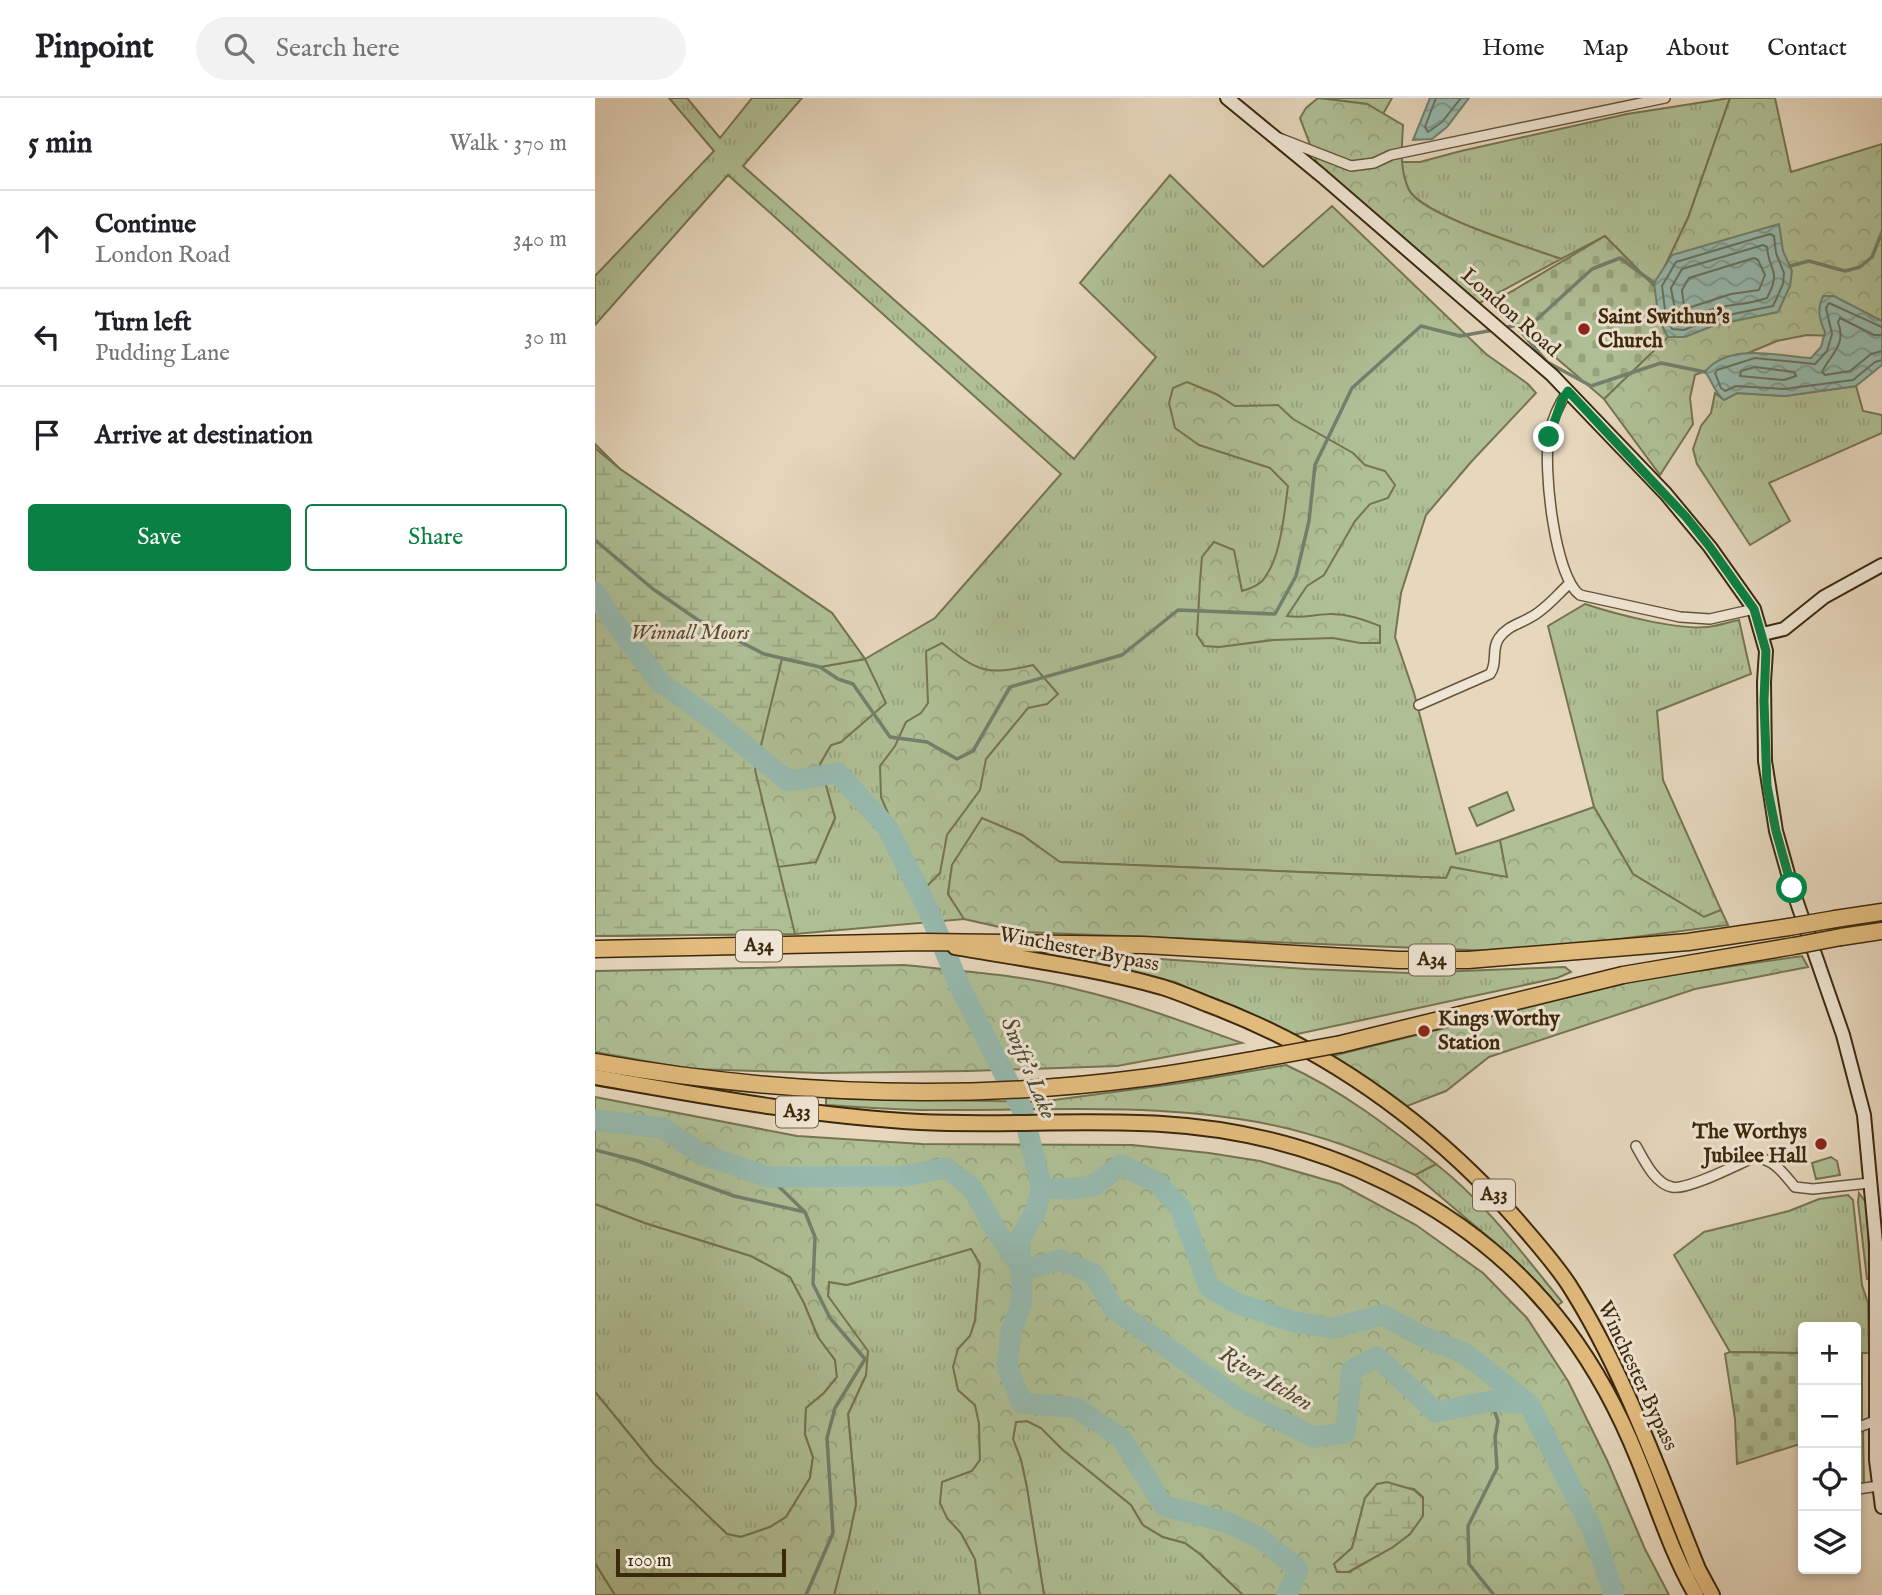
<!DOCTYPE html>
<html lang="en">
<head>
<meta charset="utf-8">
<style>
  body { margin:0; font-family:"IM FELL English",serif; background:#f2f2f2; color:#202124 }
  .controls { position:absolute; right:21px; bottom:21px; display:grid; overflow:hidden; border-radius:7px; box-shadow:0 4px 10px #0003 }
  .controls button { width:63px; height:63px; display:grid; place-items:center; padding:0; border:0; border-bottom:2px solid #e0e0e0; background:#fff; color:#202124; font:35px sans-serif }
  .scale { position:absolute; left:21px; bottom:18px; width:170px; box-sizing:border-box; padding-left:7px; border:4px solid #3c280b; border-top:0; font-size:19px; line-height:24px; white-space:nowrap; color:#3c280b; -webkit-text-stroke:5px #efe5d4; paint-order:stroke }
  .stop { position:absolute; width:21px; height:21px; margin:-16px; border:5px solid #0b8043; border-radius:50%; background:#fff }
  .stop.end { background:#0b8043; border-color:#fff; box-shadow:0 2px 7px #0008 }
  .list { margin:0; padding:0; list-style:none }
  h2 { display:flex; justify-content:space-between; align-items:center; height:91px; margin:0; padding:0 28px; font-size:30px }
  h2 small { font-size:23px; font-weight:400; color:#757577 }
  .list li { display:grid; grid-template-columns:46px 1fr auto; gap:21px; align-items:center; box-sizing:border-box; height:98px; padding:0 28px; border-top:2px solid #e0e0e0 }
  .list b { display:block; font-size:26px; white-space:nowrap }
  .list p { margin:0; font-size:23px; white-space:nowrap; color:#757577 }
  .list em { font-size:23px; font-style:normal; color:#757577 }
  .actions { display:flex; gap:14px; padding:21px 28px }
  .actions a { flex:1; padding:16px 0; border:2px solid #0b8043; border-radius:7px; text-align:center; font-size:24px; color:#0b8043 }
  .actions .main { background:#0b8043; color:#fff }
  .icon { flex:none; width:38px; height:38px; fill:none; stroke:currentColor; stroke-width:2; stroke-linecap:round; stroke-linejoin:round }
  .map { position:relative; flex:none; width:1287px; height:1497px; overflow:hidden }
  header { display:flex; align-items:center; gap:42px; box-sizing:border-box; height:98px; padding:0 35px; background:#fff; border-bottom:2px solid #e0e0e0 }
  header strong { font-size:33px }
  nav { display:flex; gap:38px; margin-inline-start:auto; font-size:24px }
  .search { width:490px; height:63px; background:#f2f2f2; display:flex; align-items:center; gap:18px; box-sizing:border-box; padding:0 24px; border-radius:38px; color:#757577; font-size:26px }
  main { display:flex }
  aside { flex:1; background:#fff }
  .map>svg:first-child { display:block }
</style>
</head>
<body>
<header>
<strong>Pinpoint</strong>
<div class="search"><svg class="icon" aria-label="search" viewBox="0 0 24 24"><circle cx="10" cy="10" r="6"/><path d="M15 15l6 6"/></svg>Search here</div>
<nav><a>Home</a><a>Map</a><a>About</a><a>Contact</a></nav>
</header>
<main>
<aside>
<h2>5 min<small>Walk · 370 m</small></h2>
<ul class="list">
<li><svg class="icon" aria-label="ahead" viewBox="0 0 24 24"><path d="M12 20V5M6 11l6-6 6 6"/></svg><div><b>Continue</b><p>London Road</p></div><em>340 m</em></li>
<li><svg class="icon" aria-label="left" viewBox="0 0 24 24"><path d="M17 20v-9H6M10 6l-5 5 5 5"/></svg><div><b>Turn left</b><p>Pudding Lane</p></div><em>30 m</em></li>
<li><svg class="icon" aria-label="arrive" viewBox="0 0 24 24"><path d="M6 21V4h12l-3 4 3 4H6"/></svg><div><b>Arrive at destination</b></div></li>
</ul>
<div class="actions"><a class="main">Save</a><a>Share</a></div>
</aside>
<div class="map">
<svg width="1287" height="1497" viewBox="0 0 1287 1497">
  <defs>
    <pattern id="grass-tufts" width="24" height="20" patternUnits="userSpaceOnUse" patternTransform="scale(1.75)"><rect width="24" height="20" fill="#afbf95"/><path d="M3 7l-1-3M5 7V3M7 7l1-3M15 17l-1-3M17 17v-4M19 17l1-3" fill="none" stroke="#97a47f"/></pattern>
    <pattern id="forest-crowns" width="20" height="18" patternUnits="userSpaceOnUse" patternTransform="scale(1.75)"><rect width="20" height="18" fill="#afbf95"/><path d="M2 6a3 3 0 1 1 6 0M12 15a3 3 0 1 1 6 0" fill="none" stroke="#97a47f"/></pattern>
    <pattern id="wetland-marsh" width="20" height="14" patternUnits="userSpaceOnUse" patternTransform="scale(1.75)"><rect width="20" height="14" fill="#afbf95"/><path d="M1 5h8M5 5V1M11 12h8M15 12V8" fill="none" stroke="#97a47f"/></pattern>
    <pattern id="cemetery-stones" width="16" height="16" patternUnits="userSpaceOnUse" patternTransform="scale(1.75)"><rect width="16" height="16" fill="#afbf95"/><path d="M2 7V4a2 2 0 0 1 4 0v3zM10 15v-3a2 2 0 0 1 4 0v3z" fill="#97a47f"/></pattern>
    <pattern id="water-waves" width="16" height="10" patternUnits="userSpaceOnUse" patternTransform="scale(1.75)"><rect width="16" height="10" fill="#96baaf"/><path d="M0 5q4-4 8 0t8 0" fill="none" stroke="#7c978d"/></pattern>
  </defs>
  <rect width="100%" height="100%" fill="#e6d7bd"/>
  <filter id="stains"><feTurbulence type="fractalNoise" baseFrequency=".00286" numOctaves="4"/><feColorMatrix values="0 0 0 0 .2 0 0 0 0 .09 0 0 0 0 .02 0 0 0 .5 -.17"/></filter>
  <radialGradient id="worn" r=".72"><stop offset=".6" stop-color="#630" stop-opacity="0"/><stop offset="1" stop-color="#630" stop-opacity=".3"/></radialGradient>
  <path fill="url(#grass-tufts)" stroke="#767450" stroke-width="2" fill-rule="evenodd" d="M 74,0 L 92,0 L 125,40 L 157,0 L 207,0 L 148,68 L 479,361 L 561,259 L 485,185 L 575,77 L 668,169 L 737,108 L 891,256 L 933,286 L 941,295 L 876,364 L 831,417 L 806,495 L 800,539 L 819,595 L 861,756 L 905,742 L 913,780 L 856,769 L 851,780 L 464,764 L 427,737 L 387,721 L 357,767 L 353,796 L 370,821 L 200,836 L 0,838 L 0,346 L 25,371 L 237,515 L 270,561 L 340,520 L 466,376 L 133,77 L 0,227 L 0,178 L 119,53 ZM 187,561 L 270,561 L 246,644 L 236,647 L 225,666 L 240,720 L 221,764 Z
    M 726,0 L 797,0 L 788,16 L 772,6 Z
    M 1135,0 L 1093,120 L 1060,189 L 1010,138 L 966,161 C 930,148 840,122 816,95 C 811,89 807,73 807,64 L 825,64 L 866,53 L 1032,16 Z
    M 1261,288 L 1268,313 L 1287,317 L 1287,335 L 1174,385 L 1195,423 L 1155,447 L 1102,366 L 1098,351 L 1106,328 L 1116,315 L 1120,295 L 1129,302 L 1142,295 L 1190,298 Z
    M 990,506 C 1020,516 1081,532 1112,529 C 1123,528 1134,524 1144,522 L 1156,576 L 1062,613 L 1068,682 L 1126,812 L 1109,819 L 1038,776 L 999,709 L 953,528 Z
    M 492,856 L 711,871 L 814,875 L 970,869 L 976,874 L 962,880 L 698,937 L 580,884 L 493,865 Z
    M 1236,1059 L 1242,1063 L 1245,1077 L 1221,1081 L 1217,1065 Z
    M 841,1066 C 891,1105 927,1155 967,1204 L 962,1208 L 912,1155 L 820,1077 Z
    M 1264,1095 L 1272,1106 L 1275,1182 L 1272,1181 L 1263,1104 Z
    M 1253,1097 L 1258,1102 L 1267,1187 L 1273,1205 L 1274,1255 L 1261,1255 L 1261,1229 L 1208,1229 L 1208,1255 L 1135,1254 L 1079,1157 L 1109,1134 L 1194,1113 L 1224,1101 Z
    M 0,1106 L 50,1125 L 156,1158 L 195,1179 L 209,1205 L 223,1239 L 240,1262 L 242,1279 L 229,1295 L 211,1310 L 210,1336 L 218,1359 L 215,1380 L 191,1419 L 175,1429 L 146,1439 L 132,1436 L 59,1366 L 0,1294 Z
    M 376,1150 L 385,1165 L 380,1223 L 375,1238 L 363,1251 L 363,1292 L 380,1307 L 384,1325 L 385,1362 L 377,1373 L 348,1384 L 352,1420 L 366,1435 L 380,1461 L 385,1497 L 239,1497 L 261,1406 L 253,1316 L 271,1277 L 233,1198 L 234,1184 L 252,1187 Z
    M 432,1323 L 446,1330 L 468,1352 L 536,1407 L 548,1427 L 568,1439 L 590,1445 L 605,1456 L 648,1497 L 449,1497 L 432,1390 L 426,1362 L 418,1341 L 421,1324 Z
    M 1268,1332 L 1269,1389 L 1261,1388 L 1261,1335 Z
    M 0,1465 L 20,1497 L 0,1497 Z"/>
  <path fill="url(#forest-crowns)" stroke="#767450" stroke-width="2" fill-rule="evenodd" d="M 723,0 L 772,6 L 808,27 C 807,49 804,71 814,92 C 826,117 936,150 966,161 L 879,208 L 727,78 L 705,20 L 711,10 Z
    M 1135,0 L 1180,0 L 1196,74 L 1287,46 L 1287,240 L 1212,237 L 1182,243 L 1100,277 L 1095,300 L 1098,326 L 1065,377 L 1009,301 L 1072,239 L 1060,189 L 1093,120 Z
    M 592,284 L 621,296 L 640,308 L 683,307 L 698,321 L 758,355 L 770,367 L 790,373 L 800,387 L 793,400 L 775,406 L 760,423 L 729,477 L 712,488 L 692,518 C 707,521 721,516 736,516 C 755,516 769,522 785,528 L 785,545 L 765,545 L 738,540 L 678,542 L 624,549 L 609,548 L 602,537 L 605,483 L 607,459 L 619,444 L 639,452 L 647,493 C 654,491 662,488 667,483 C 686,462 689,416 693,388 L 675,370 L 604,347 L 580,330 L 574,305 L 578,290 Z
    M 43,462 L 225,569 L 270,561 L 291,605 L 246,644 L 236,647 L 225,666 L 240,720 L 221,764 L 183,769 L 174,731 Z
    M 347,545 C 383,574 392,578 438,567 L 463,596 L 452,606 L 433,610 L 391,661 L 385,692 L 352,737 L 345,775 L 332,788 L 298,727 L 286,699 L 285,668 L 300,648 L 311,624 L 326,615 L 333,605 L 331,553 Z
    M 999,709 L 1038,776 L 1109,819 L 1126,812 L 1133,827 L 923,854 L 426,834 L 369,821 L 353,796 L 357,767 L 387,720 L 427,737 L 465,764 L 851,780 L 856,769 L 912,779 L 905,742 Z
    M 1207,858 L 1213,869 L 1100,891 L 894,959 L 851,993 L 807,1010 L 733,959 L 1047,881 Z
    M 309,867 C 368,873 427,877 484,892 C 540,905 594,926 647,945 L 522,968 L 374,973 L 227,975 L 95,971 L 0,954 L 0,873 Z
    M 691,967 C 746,992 794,1029 841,1066 L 820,1077 C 764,1050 705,1030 644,1021 C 541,1005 436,1013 332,1012 C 298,1012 264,1009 231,1007 L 231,1000 L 444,1004 L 586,985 Z
    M 0,999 L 202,1038 L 327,1046 L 537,1047 L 614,1055 L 665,1063 L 745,1086 L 821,1127 L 888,1175 L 932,1220 L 973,1283 L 1012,1362 L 1050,1451 L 1074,1497 L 648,1497 L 605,1456 L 590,1445 L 568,1439 L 548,1427 L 536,1407 L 468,1352 L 446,1330 L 432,1323 L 421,1324 L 418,1341 L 426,1362 L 432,1390 L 449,1497 L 385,1497 L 380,1461 L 366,1435 L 352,1420 L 345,1405 L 347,1384 L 377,1373 L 385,1362 L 384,1325 L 380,1307 L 363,1292 L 358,1269 L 363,1251 L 375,1238 L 380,1223 L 385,1166 L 376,1151 L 252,1187 L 234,1184 L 233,1198 L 273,1253 L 271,1277 L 253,1316 L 261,1406 L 254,1440 L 239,1497 L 20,1497 L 0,1465 L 0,1294 L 59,1366 L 132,1436 L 146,1439 L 175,1429 L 191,1419 L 215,1380 L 218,1359 L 210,1336 L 211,1310 L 229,1295 L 242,1279 L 240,1262 L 223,1239 L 209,1205 L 195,1179 L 156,1158 L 50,1125 L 0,1106 ZM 782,1386 L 819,1391 L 828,1399 L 815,1436 L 798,1449 L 754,1474 L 739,1466 L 757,1450 L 770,1400 Z"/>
  <path fill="url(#wetland-marsh)" stroke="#767450" stroke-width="2" d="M 0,350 L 25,371 L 237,515 L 270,561 L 225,569 L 187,561 L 160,672 L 200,836 L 0,838 Z
    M 792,1384 L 819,1392 L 828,1400 L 828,1418 L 815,1436 L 798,1449 L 753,1474 L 742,1474 L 739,1466 L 757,1450 L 770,1400 L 782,1386 Z"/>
  <path fill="url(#cemetery-stones)" stroke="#767450" stroke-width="2" d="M 1010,138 L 1060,189 L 1064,222 L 1073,239 L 1009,301 L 897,205 Z
    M 1135,1254 L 1208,1255 L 1208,1345 L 1142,1366 L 1140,1321 L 1130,1256 Z
    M 1261,1255 L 1267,1255 L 1267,1322 L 1261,1324 Z"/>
  <path fill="#afbf95" stroke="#767450" stroke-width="2" d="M 912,694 L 919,712 L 882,728 L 874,710 Z"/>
  <path fill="url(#water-waves)" stroke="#72806d" stroke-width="2" d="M 835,0 L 874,0 L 852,29 L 837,41 L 818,42 Z
    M 1184,126 L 1188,153 L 1197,173 L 1195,188 L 1183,214 L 1120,227 L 1090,239 L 1073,239 L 1064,222 L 1059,185 L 1077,157 Z
    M 1228,198 L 1239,198 L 1287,223 L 1287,267 L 1261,288 L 1190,298 L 1142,295 L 1129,302 C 1119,294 1118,284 1110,274 C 1133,244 1184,258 1216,260 L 1226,249 L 1230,234 C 1224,221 1222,212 1228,198 Z"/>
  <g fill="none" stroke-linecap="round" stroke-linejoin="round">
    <path stroke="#69715d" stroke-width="2" d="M 841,0 L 830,29 L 833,34 L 847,24 L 866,0
      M 1175,136 L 1179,138 L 1181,155 L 1189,175 L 1188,186 L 1178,208 L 1118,220 L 1089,232 L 1077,231 L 1071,220 L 1067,188 L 1081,164 Z
      M 1168,147 L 1172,149 C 1174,175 1187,171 1172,200 C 1153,207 1133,206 1115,212 C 1104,216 1093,224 1082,222 L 1076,190 L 1087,171 Z
      M 1159,160 L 1163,162 L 1170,177 L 1164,192 L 1136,196 L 1093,210 L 1089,208 L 1087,192 L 1094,180 Z
      M 1287,229 L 1234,205 L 1231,210 L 1237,236 L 1232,253 L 1220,266 L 1160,260 L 1122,272 L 1120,275 L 1126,290 L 1130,293 L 1141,288 L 1189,291 L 1258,282 L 1280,264 L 1287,262
      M 1287,237 L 1279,237 L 1245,220 L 1243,224 C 1252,247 1235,257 1227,274 L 1230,277 L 1255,273 L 1276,256 L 1287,253
      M 1160,269 L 1199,274 L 1201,278 L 1189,282 L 1145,278 L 1146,273 Z"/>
    <path stroke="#72806d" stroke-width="3.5" d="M 1195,168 L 1214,163 L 1250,173 L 1265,169 L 1277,159 L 1287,134
      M 921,228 L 952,264 L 996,288 L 1066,265 L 1110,274
      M 907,230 L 939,224 L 997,171 L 1025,160 L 1059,185
      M 0,442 L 58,491 L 103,522 L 169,556 L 225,569 L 243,581 L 258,586 L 295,639 L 332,644 L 362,661 L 378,653 L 415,589 L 527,557 L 583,512 L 680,516 L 701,478 L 714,423 L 720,367 L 757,290 L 826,228 L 865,238 L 899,232
      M 0,1052 L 43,1063 L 139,1098 L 210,1114 L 220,1139 L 218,1186 L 235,1220 L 270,1261 L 240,1310 L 232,1340 L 238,1435 L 211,1497
      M 174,1079 L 209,1113
      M 896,1303 L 903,1323 L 900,1339 L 902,1370 L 873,1428 L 874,1466 L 899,1497"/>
    <path stroke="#96baaf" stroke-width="21" d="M 0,494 L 14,517 L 66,585 L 116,620 L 193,683 L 243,675 L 292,729 L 332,809 L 364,887 L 427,1011 L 447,1090 L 475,1091 L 498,1088 L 526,1067 L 561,1084 L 585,1109 L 614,1189 L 641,1205 L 699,1224 L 738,1230 L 787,1217 L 828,1239 L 869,1255 L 934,1306 L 998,1433 L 1019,1497
      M 0,1022 L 68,1030 L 106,1056 L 174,1079 L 310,1078 L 351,1070 L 377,1090 L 403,1136 L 426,1170
      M 447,1090 L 440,1115 L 425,1140 L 427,1203 L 416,1234 L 412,1269 L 427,1305 L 482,1310 L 526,1340 L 569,1408 L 631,1424 L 665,1440 L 703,1471 L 692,1497
      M 428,1172 L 465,1162 L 499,1176 L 518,1210 L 642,1300 L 718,1339 L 750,1335 L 757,1272 L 782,1259 L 841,1314 L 896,1303 L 934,1306"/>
    <g stroke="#665438" stroke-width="12">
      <path id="street" d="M 684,40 L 756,68 L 779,65 L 796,57 L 1070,0
        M 973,293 C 964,306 957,322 954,337 C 948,368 959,478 985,497 L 1085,519 L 1115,521 L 1159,511
        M 824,607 L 895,576 C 903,565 896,551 904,540 C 912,528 925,526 936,519 C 950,512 962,497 974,486
        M 1041,1048 C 1049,1062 1060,1086 1077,1089 C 1092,1093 1143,1066 1160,1059 C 1180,1062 1188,1075 1200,1089 L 1218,1091 L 1275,1085
        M 1261,1330 L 1280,1323
        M 1261,1388 L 1263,1391 L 1283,1388"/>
    </g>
    <g stroke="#3c280b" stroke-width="16">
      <path id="secondary" d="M 632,0 L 727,78 L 957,277 L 1071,396 L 1115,449 L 1159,511 L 1171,553 L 1169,584 L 1170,663 L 1181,733 L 1197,790 L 1248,937 L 1269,1017 L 1281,1145 L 1281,1362 L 1287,1409
        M 1168,536 L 1189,531 L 1229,499 L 1287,467"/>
    </g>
    <g stroke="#3c280b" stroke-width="18">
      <path id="primary" d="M 360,849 C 429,861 500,870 567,889 C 583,894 597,900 612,906 C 733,951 835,1025 921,1121 C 939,1142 959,1164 974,1187 C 1030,1275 1064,1375 1103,1471 L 1117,1497
        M 0,979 C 109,998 215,1018 325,1024 C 406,1028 486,1021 567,1026 C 723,1035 878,1106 972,1232 C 1001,1271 1025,1316 1043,1361 C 1062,1407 1076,1454 1101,1497"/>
    </g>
    <g stroke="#3c280b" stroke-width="19">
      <path id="highway" d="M 1240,821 L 1287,814
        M 1246,839 L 1287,833
        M 0,851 L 327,844 L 411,845 L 549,847 L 803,862 L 873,862 L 1093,844 L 1194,829
        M 746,946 L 1028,877 L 1199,848
        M 0,964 C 180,996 366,1004 547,980 C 586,975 624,968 663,961"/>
    </g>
    <use href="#street" stroke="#efe5d4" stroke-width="9"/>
    <use href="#secondary" stroke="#efe5d4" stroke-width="12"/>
    <use href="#primary" stroke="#e3bc7e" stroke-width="14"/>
    <use href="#highway" stroke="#e3bc7e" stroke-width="16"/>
    <g stroke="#3c280b" stroke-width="19" stroke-linecap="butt">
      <path id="highway-bridge" d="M 1194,829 L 1240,821
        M 1199,848 L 1246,839
        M 663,961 L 746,946"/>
    </g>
    <use href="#highway-bridge" stroke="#e3bc7e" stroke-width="16"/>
  </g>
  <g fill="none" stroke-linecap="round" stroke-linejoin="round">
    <path stroke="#0b8043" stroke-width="9" d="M 954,339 L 967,302 L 973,293 L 1091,419 L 1115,449 L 1159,511 L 1171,553 L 1169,603 L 1172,688 L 1181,733 L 1197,790"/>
  </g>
  <g fill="#8f2418" stroke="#efe5d4" stroke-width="2.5">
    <circle cx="989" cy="231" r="7"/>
    <circle cx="829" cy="933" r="7"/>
    <circle cx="1226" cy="1046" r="7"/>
  </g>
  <g text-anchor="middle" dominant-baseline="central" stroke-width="6" stroke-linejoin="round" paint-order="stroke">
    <g fill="#efe5d4" stroke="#726147" stroke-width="2">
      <rect x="141" y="832.5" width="46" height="31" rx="5"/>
      <rect x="814" y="846.5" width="46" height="31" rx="5"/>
      <rect x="181" y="998.5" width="42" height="31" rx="5"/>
      <rect x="878" y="1081.5" width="42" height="31" rx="5"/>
    </g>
    <g font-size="19" font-weight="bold" fill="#3c280b">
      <text x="164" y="848">A34</text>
      <text x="837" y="862">A34</text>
      <text x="202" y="1014">A33</text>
      <text x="899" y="1097">A33</text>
    </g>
    <g font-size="21" fill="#3c280b" stroke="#efe5d4">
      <text transform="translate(915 215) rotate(41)">London Road</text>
      <text transform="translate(484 852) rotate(11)">Winchester Bypass</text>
      <text transform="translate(1042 1278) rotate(65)">Winchester Bypass</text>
    </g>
    <g font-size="21" font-weight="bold" fill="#3c280b" stroke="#efe5d4" text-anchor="start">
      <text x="1003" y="219">Saint Swithun's<tspan x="1003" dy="24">Church</tspan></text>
      <text x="843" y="921">Kings Worthy<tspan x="843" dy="24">Station</tspan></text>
      <text x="1212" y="1034" text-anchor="end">The Worthys<tspan x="1212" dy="24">Jubilee Hall</tspan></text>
    </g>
    <g font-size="21" font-style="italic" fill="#594e2e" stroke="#efe5d4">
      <text x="95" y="535">Winnall Moors</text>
    </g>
    <g font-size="23" font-style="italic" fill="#524c34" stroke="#efe5d4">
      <text transform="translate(433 970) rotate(67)">Swift's Lake</text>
      <text transform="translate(671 1281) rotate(31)">River Itchen</text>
    </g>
  </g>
  <rect width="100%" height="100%" filter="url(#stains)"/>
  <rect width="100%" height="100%" fill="url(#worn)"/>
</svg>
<div class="controls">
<button>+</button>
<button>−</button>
<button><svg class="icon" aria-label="locate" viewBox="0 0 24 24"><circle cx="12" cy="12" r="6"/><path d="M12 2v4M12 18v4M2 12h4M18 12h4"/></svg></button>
<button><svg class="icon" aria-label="layers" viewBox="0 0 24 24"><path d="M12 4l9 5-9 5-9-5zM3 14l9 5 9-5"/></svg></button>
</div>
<div class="scale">100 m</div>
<div class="stop" style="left:1197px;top:790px"></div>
<div class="stop end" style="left:954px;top:339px"></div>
</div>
</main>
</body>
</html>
